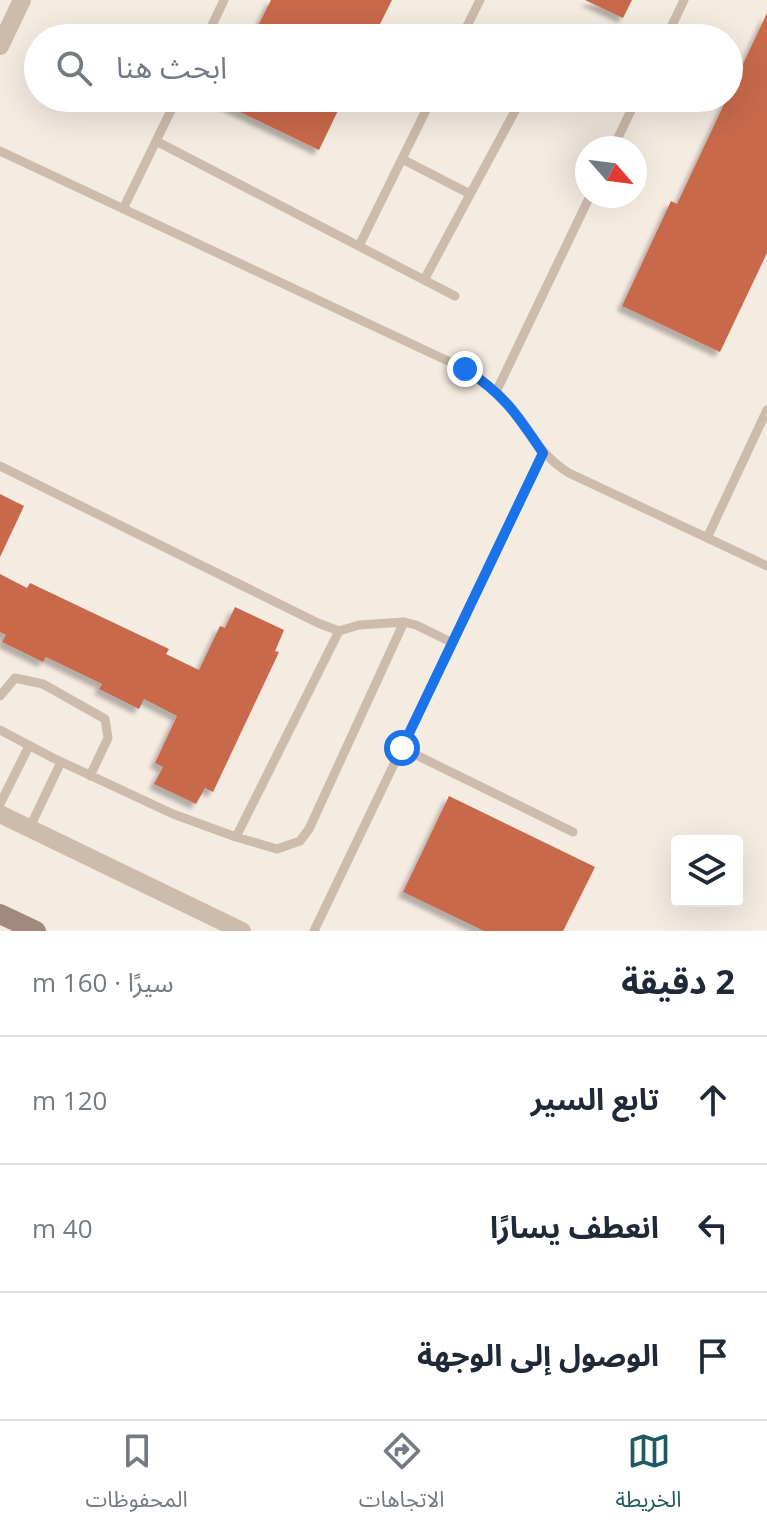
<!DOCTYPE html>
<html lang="ar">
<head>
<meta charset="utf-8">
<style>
  body { margin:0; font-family:"Open Sans","Noto Sans Arabic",sans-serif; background:#f6f6f7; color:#1f2937; direction:rtl }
  .controls { position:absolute; right:24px; bottom:24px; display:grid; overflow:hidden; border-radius:8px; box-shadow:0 8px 32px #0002 }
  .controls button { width:72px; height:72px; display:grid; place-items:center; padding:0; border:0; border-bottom:2px solid #e0e1e3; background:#fff; color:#1f2937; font:40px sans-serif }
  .compass { position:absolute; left:575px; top:136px; width:72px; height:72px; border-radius:50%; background:#fff; box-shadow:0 8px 32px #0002; rotate:118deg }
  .stop { position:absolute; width:24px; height:24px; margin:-18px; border:6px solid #1a73e8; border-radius:50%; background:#fff }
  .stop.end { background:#1a73e8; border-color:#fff; box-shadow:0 2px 8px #0008 }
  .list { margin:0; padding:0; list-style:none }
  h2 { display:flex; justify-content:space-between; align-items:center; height:104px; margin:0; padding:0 32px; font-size:34px }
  h2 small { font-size:26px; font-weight:400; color:#747a83 }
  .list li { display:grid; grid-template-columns:52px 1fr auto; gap:24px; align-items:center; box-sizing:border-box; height:128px; padding:0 32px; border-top:2px solid #e0e1e3 }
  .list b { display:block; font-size:30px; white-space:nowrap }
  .list em { font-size:26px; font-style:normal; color:#747a83 }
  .icon { flex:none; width:44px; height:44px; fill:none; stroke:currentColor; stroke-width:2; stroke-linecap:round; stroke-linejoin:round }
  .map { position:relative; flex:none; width:767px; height:931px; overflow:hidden; direction:ltr }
  .search { position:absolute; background:#fff; box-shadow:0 8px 32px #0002; left:24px; right:24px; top:24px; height:88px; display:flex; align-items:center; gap:20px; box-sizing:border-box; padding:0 28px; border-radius:44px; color:#747a83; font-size:30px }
  .sheet { height:488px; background:#fff }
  nav { display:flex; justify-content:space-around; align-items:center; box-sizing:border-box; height:112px; border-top:2px solid #e0e1e3; background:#fff; font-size:22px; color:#747a83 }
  nav a { display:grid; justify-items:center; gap:4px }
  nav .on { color:#1f5a5e }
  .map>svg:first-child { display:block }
</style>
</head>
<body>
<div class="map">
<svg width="767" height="931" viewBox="0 0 767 931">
  <defs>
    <filter id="shadow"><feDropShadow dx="-5" dy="5" stdDeviation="2" flood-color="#0004"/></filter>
  </defs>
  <rect width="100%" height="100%" fill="#f4ebe1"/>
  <path fill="#c8694b" filter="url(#shadow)" d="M 271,0 L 392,0 L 373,38 L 252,38 Z
    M 585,0 L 632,0 L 623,18 Z
    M 767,13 L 767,253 L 720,352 L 622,306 L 671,201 L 677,204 L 727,98 L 729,98 L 729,94 Z
    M 223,98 L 344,98 L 319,150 L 221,103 Z
    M 0,494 L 24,506 L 0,557 Z
    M 0,574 L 27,588 L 30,583 L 169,649 L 166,654 L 199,670 L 220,626 L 225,628 L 235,607 L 284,630 L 275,651 L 279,652 L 213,792 L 205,788 L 196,804 L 154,784 L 163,767 L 155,763 L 177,716 L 144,699 L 139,709 L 99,689 L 102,684 L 46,657 L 43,662 L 2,642 L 6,635 L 0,632 Z
    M 449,796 L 595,867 L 563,931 L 484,931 L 403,892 Z"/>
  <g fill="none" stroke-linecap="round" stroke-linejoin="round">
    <path stroke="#cdbbac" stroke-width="9" d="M 206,38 L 224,0
      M 461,38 L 480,0
      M 666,38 L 684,0
      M 156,141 L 455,296
      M 613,148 L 637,98
      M 0,151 L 465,369 C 481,380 497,391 510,406 C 533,432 537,453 569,473 L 767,566
      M 402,159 L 470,194
      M 123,209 L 177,98
      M 359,246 L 432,98
      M 424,280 L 522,98
      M 496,392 L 590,196
      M 0,466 L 318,623 L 339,631 L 359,625 L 404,622 L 416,625 L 453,643
      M 707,538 L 767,410
      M 0,696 L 15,678 L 43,684 L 105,719 L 108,738 L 90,776
      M 0,730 L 53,758 L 173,814 L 236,837 L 277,849 L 300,841 L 309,829 L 404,622
      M 402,748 L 573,832
      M 0,804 L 29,746
      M 29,829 L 61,762
      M 236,837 L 339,631
      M 314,931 L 543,453"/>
    <path stroke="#cdbbac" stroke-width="18" d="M 0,46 L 22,0
      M 0,814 L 242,931"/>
    <path stroke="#a18a7d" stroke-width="20" d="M 0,914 L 36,931"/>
  </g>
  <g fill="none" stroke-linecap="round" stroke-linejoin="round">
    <path stroke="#1a73e8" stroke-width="10" d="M 402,748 L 543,453 C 517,415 505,395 465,369"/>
  </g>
</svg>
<div class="controls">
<button><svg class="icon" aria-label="layers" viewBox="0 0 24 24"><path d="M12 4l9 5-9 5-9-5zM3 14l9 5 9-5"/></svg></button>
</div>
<svg class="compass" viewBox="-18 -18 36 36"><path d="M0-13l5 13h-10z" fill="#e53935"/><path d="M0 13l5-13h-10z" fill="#747a83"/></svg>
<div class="stop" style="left:402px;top:748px"></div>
<div class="stop end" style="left:465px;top:369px"></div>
<div class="search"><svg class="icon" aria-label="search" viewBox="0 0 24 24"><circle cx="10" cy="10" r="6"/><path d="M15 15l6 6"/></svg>ابحث هنا</div>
</div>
<section class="sheet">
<h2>2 دقيقة<small>سيرًا · 160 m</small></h2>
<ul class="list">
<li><svg class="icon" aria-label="ahead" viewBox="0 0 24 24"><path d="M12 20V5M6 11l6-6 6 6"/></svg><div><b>تابع السير</b></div><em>120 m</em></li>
<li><svg class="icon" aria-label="left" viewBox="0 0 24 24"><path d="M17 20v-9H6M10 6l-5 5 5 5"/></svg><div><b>انعطف يسارًا</b></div><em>40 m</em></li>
<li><svg class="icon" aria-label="arrive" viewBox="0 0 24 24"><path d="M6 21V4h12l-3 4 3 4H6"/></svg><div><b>الوصول إلى الوجهة</b></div></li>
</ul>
</section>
<nav>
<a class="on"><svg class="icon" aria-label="map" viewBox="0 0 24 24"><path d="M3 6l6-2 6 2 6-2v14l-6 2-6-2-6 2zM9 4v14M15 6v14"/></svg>الخريطة</a>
<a><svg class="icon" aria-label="directions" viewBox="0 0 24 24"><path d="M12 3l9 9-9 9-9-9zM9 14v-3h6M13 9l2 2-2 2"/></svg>الاتجاهات</a>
<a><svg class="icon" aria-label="saved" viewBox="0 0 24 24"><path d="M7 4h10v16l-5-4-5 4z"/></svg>المحفوظات</a>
</nav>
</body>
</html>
